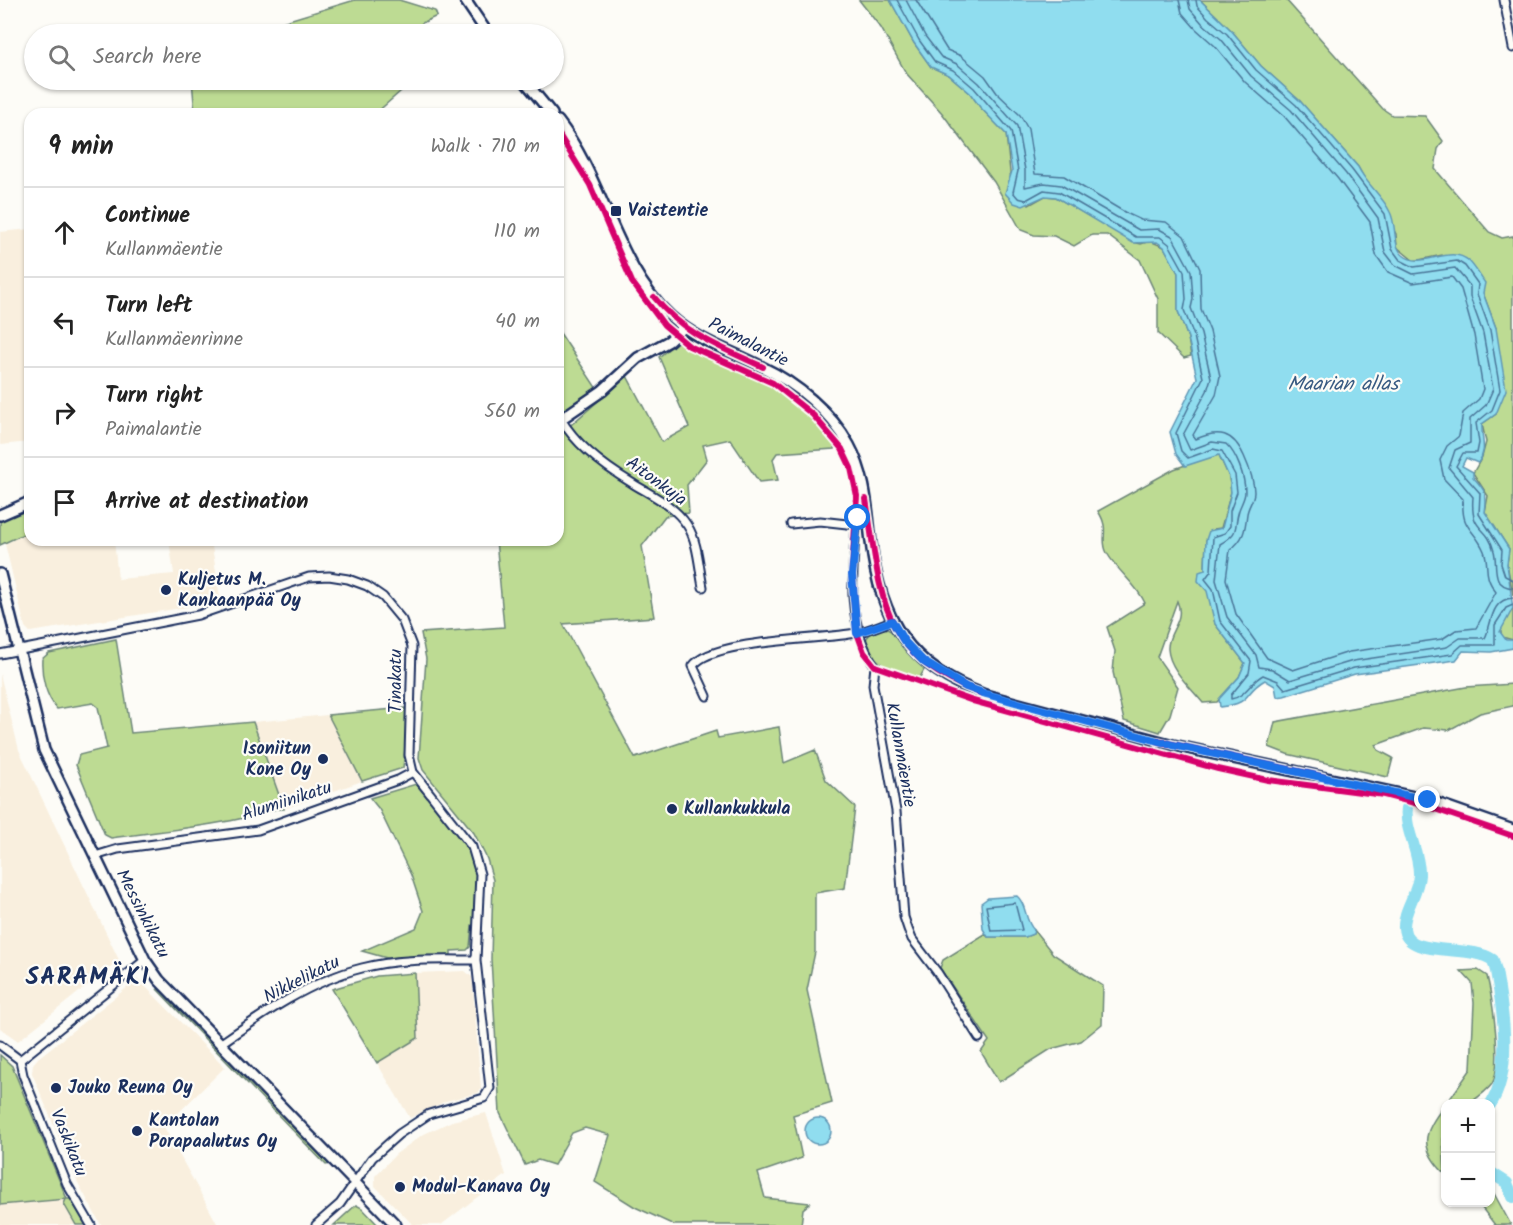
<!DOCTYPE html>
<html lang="en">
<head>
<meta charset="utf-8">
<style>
  body { margin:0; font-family:Kalam,sans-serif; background:#f6f6f6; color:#222 }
  .controls { position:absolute; right:18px; bottom:18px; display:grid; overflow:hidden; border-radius:12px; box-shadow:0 2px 4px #0004 }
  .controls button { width:54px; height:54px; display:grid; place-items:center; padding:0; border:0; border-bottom:2px solid #e0e0e0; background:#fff; color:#222; font:30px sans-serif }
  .stop { position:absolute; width:18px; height:18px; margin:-14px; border:4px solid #1a73e8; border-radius:50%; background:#fff }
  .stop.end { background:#1a73e8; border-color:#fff; box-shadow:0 2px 6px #0008 }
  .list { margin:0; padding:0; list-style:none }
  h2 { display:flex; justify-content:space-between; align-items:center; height:78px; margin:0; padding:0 24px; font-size:26px }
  h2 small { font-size:20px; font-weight:400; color:#767676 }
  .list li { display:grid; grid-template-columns:39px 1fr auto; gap:18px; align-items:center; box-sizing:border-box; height:90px; padding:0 24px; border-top:2px solid #e0e0e0 }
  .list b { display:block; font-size:22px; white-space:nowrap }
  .list p { margin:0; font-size:20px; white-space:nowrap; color:#767676 }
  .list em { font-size:20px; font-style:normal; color:#767676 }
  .icon { flex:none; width:33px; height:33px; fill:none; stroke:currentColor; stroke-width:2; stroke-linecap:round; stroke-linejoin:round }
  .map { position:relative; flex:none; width:1513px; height:1225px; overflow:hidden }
  .search { position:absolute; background:#fff; box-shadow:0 2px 4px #0004; left:24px; top:24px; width:540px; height:66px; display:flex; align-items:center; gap:15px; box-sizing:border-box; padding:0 21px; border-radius:33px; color:#767676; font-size:22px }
  .panel { position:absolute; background:#fff; box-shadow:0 2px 4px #0004; left:24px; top:108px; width:540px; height:438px; border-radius:18px }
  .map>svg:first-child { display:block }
</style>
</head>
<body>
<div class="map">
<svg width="1513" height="1225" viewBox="0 0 1513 1225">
  <rect width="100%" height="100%" fill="#fdfcf7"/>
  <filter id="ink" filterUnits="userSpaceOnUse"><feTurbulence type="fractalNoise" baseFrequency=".0167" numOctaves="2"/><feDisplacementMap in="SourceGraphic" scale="12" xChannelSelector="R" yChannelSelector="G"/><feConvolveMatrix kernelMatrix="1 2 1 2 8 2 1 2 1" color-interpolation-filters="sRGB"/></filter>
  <g filter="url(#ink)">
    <path fill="#f9efde" d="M 30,229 L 30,442 L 0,445 L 0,232 Z
      M 30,531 L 30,540 L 114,540 L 118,579 L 174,574 L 169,540 L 211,540 L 220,597 L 188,607 L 30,632 L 25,627 L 5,544 Z
      M 0,674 L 19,750 L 119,960 L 18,1041 L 0,1028 Z
      M 328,715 L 362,781 L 284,809 L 253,722 Z
      M 465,971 L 472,977 L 481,1089 L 478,1093 L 446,1101 L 410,1118 L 377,1063 L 418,1038 L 415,973 Z
      M 138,979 L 225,1067 L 164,1127 L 218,1225 L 101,1225 L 77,1181 L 32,1073 L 33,1064 L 38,1058 Z
      M 486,1113 L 506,1175 L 441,1225 L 413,1225 L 375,1186 L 375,1176 L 396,1154 L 422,1135 L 452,1121 Z
      M 67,1199 L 81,1225 L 0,1225 L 0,1205 Z"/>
    <path fill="#bddb93" stroke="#6c8578" stroke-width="1.5" d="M 355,0 L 399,0 L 435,11 L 437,16 L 422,23 L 413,34 L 242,34 Z
      M 859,0 L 890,0 L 914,43 L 931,67 L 949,75 L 970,93 L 980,107 L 1006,134 L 1011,181 L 1029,205 L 1045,196 L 1056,197 L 1133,242 L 1141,244 L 1150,241 L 1164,247 L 1178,273 L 1178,311 L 1188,338 L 1191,356 L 1184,358 L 1158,333 L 1158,299 L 1140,260 L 1107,235 L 1092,235 L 1074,246 L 1054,236 L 1034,235 L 1021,230 L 994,182 L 942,113 L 906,73 L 881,28 Z
      M 1200,0 L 1286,0 L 1383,109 L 1392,115 L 1425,116 L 1443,141 L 1438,149 L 1435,169 L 1489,232 L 1502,238 L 1513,236 L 1513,595 L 1507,564 L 1509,549 L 1485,512 L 1488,496 L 1473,473 L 1482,457 L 1486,442 L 1482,424 L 1496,414 L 1496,328 L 1483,293 L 1442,255 L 1414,261 L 1397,247 L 1396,234 L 1358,167 L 1300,101 L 1261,66 L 1231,30 Z
      M 192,80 L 409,80 L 410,83 L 375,114 L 195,114 Z
      M 558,330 L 597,389 L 558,416 Z
      M 677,342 L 772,385 L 811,416 L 835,441 L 834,449 L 777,453 L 773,459 L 778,480 L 759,482 L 730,439 L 703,445 L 707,459 L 687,485 L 689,513 L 665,516 L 642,546 L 654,617 L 563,624 L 635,758 L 716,731 L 718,738 L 779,727 L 784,763 L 815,750 L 826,780 L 855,807 L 845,888 L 815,893 L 815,952 L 807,990 L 832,1103 L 793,1115 L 802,1158 L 758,1173 L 765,1198 L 810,1203 L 803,1209 L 801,1225 L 674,1225 L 635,1207 L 595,1182 L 610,1135 L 585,1128 L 572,1133 L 554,1165 L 538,1160 L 525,1165 L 500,1113 L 491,959 L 493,880 L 487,859 L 474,833 L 423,770 L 419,758 L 426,659 L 421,633 L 504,627 L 496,540 L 558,540 L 558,433 L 566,429 L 627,376 L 662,442 L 689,427 L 659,357 Z
      M 1214,455 L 1219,455 L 1229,477 L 1231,492 L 1221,528 L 1214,529 L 1206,540 L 1205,570 L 1215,624 L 1245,663 L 1239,677 L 1217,702 L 1203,703 C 1191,688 1169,669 1168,649 C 1167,631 1186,621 1177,601 L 1157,657 L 1178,687 L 1170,715 L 1160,732 L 1124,721 L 1113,672 L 1115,651 L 1107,627 L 1145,603 C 1136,583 1117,571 1107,553 C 1099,538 1111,531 1098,511 L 1174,469 Z
      M 30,506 L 30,531 L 0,545 L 0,519 Z
      M 1513,608 L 1513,640 L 1502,637 L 1500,627 Z
      M 885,628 C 902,634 905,656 925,668 L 919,679 C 893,671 878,668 865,643 C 867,633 876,630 885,628 Z
      M 116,639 L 131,733 L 253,722 L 284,809 C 267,808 255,816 239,819 C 197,828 154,832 111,838 L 105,835 L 76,765 L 79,755 L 107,748 L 98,707 L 93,703 L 57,709 C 46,696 41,677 42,659 L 49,653 Z
      M 1513,684 L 1513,706 L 1480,713 L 1449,730 L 1423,728 L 1376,745 L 1378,750 L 1393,758 L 1388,777 L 1287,754 L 1269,747 L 1275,722 L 1466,687 Z
      M 405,708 L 408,719 L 403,768 L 362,781 L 328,715 Z
      M 416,784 C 438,811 475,841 477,877 C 478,893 476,909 475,925 L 472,925 L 470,947 L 467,950 L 451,951 L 451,957 L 394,960 L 362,951 L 416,928 L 423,911 L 411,875 L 379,809 L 370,798 Z
      M 1034,930 L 1053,954 L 1103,986 L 1102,1024 L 1081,1041 L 1051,1049 L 999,1082 L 981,1052 L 989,1041 L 940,968 L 943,960 L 985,934 L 988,937 L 1025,937 L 1033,934 Z
      M 1478,970 L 1487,976 C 1492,997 1503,1066 1492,1084 C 1487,1091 1477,1098 1470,1103 L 1447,1103 L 1471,1069 L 1474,1003 L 1472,983 L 1461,971 Z
      M 415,973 L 418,1038 L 377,1063 L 332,989 L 377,976 Z
      M 157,989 L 164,992 L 330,1164 L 326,1165 Z
      M 0,1055 L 12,1066 L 67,1199 L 72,1199 L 86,1225 L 76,1225 L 64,1204 L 66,1199 L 0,1205 Z
      M 1445,1105 L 1445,1135 L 1443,1139 L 1445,1174 C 1419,1148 1422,1133 1445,1105 Z
      M 1491,1188 L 1511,1225 L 1495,1225 L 1478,1203 L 1490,1202 Z
      M 356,1205 L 362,1208 L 378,1225 L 334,1225 Z"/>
    <path fill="#90ddef" stroke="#6197b5" stroke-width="1.5" d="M 890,0 L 1200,0 L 1231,30 L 1261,66 L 1300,101 L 1358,167 C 1366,184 1382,195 1390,212 C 1397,225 1392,245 1403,255 C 1422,271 1449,243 1469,261 C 1475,267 1480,276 1485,283 L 1483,293 L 1496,328 L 1506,390 L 1496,414 L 1482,424 C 1481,440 1488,449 1478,463 L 1466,458 L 1462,466 L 1473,472 L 1473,477 C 1485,490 1488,494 1485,512 L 1509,549 L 1507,564 L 1513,608 L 1500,632 L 1506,640 L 1513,640 L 1513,648 L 1491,652 L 1463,651 L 1456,660 L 1355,674 L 1284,696 L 1277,697 L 1275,686 L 1265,680 C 1242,693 1254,703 1220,707 L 1219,699 L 1239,677 L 1245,663 L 1215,624 L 1207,591 L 1198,581 L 1199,572 L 1205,570 L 1206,540 L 1209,531 L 1222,528 L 1231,492 L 1229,477 L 1219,455 L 1185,466 L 1176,454 L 1170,432 L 1197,378 L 1188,338 L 1178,311 L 1178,273 L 1164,247 L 1157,242 L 1133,243 L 1056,197 L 1045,196 L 1023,206 L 1014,203 L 1005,193 L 1012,171 L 1006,134 L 980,107 L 970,93 L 949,75 L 931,67 L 914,43 Z
      M 1017,896 C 1027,904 1024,920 1034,930 L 1033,934 L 1025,937 L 988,937 L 983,929 L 981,903 L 988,898 Z
      M805 1131a13 13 0 1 1 26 0a13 13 0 1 1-26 0Z"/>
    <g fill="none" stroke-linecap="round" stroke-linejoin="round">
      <path stroke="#4a7598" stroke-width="1.5" d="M 897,0 L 919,40 L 935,62 L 953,70 L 974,88 L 1011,131 L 1018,171 L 1013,192 L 1018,198 L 1026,200 L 1044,190 L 1059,192 L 1136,237 L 1160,237 L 1169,244 L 1184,271 L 1186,299 L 1184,310 L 1194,336 L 1203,378 L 1176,433 L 1181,451 L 1188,458 L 1213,449 L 1222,451 L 1235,475 L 1237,492 L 1230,511 L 1230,526 L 1225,533 L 1213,537 L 1211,571 L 1205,579 L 1213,589 L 1220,621 L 1251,661 L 1249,673 L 1231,695 L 1231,699 C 1244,698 1251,681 1263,675 L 1278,681 L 1285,689 L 1354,668 L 1452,654 L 1462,645 L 1495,645 L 1495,625 L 1506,608 L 1513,605
        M 906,0 L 925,36 L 941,57 L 957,64 L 979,83 L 1017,126 L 1025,170 L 1025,187 L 1044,183 L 1061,185 L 1139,230 L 1159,229 L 1172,236 L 1191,271 L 1193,299 L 1191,308 L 1201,334 L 1211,378 L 1207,391 L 1183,435 L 1190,450 L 1212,442 L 1226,444 C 1237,454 1245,477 1245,492 C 1245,498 1241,504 1239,510 C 1233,529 1241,532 1220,544 L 1216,580 L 1227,617 L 1256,655 L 1259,667 L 1272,669 L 1290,680 L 1353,661 L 1447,647 L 1460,638 L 1485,638 C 1492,625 1490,599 1513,598
        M 916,0 L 947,50 L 961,56 L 985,76 L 997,93 L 1020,115 L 1028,129 L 1035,174 L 1064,176 L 1126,213 L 1141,220 L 1166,222 L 1184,236 L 1200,269 L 1201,309 L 1210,331 L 1220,376 L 1216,395 L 1193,435 L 1196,439 C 1219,429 1233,432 1244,456 C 1249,467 1254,479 1254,492 C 1254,500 1248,506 1247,514 C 1245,531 1244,539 1230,550 L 1226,579 L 1236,614 L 1267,658 L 1293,670 L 1349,652 L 1442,639 L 1456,630 L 1476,628 L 1496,592 C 1482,574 1490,566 1484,551 C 1474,527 1461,531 1463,499 L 1444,479 L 1440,460 L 1447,446 L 1459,436 L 1463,413 L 1479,399 L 1483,389 L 1474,335 L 1461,289 L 1452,277 L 1413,283 L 1388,272 L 1376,255 L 1370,222 L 1338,179 L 1284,116 L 1245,82 L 1215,46 L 1196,29 L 1182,13 L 1179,0
        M 1188,0 L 1190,9 L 1202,23 L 1221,39 L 1251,76 L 1291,110 L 1346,174 L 1378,218 L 1385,252 L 1395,265 L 1413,274 L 1455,268 L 1470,286 L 1470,297 L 1483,333 L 1493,389 L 1486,405 L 1470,419 L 1470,443 L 1455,450 L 1449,468 L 1473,497 C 1470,534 1487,523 1494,551 C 1498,565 1490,586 1513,588
        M 1196,0 L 1197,6 L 1208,18 L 1227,34 L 1256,70 L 1296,105 L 1352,170 L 1385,214 L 1392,249 L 1400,260 L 1414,267 L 1457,261 L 1465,266 L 1478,284 L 1477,294 L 1490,330 L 1500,390 L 1492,410 L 1476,423 L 1479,443 L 1477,453 L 1463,453 L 1456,466 L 1480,493 L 1479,514 L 1502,550 L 1501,564 L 1505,576 L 1513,580
        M 1015,903 L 1022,930 L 991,931 L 986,906 Z"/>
      <path stroke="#90ddef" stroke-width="12" d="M 1407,808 C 1404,830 1420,852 1419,875 C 1418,894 1403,910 1404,928 C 1406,959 1469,943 1493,960 L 1496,971 C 1503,1010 1513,1071 1490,1105
        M 1490,1172 L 1507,1183 L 1513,1197"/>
      <g stroke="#1b2f5e" stroke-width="11">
        <path id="minor" d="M 1504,0 L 1513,48
          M 561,419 C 576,445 607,468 632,483 C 651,495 674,505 687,525 C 698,541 699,568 703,587
          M 791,524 L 820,521 L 856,525 C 852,573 846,625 875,666 L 873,685 L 896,811 L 904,917 L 908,929 L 912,939 L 937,972 L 979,1038
          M 0,654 L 198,615 L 309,577 L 329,576 L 348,579 L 367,586 L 383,597 L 402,620 L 412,646 L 409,755 L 413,772 L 472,847 L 480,874 L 476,960 L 490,1088 L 484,1098 L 429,1114 L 399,1134 L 372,1158 L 340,1204 L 316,1225
          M 707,696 L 693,666 C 712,639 822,640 856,633 C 868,631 880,625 892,621
          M 95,856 L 118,849 L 258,830 L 398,780 L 413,772
          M 220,1044 C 263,1014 310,981 362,968 C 399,958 438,960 476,960
          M 0,1045 L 20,1060 L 23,1075 L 67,1184 L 91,1225
          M 20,1060 L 145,960"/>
      </g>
      <g stroke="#1b2f5e" stroke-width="14">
        <path id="tertiary" d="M 465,0 L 488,34
          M 524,80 L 552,114
          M 558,121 C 604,180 616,267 671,317 C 698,341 731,351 762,367 C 796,383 831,412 849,445 C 866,476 867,508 871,542 C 880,620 909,667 985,695 L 1173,745 L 1428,800 L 1513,830
          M 558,421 L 602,391 L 638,358 L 669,341 L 684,327
          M 0,515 L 30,502
          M 0,574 L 44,750 L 145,960 L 159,980 L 396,1225"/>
      </g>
      <use href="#minor" stroke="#fdfcf7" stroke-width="7"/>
      <use href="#tertiary" stroke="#fdfcf7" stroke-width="9"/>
      <g stroke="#fdfcf7" stroke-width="10">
        <path id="cycleway" d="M 558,133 L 590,185 L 632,282 L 664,325 L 689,346 L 773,383 L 813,415 L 842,449 L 851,468 L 857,496 L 852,575 L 857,633 L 864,652 L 875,666 L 973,701 L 1218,769 L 1268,780 L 1384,795 L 1426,806 L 1513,836
          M 654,297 C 683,334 722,348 763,367
          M 866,499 C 881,592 877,655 981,693
          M 1157,741 L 1324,777"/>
      </g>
      <use href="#cycleway" stroke="#d6006c" stroke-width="6"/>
    </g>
  </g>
  <g fill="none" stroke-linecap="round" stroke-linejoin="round" filter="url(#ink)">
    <path stroke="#1a73e8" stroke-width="8" d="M 858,518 L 852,575 L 857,633 L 892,621 L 904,641 L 924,662 L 966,687 L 986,694 L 1173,745 L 1428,800"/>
  </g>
  <g fill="#1b2f5e" stroke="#fdfcf7" stroke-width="2">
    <rect x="610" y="205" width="12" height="12" rx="3"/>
    <circle cx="166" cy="590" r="6"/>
    <circle cx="323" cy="759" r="6"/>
    <circle cx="672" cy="809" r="6"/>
    <circle cx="56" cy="1088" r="6"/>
    <circle cx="137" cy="1131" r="6"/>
    <circle cx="400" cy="1187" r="6"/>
  </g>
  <g text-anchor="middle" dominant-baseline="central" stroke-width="4.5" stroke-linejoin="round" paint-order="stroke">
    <g font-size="18" font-weight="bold" fill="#1b2f5e" stroke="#fdfcf7" text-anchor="start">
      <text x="628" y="211">Vaistentie</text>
      <text x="178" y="580">Kuljetus M.<tspan x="178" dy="21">Kankaanpää Oy</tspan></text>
      <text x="311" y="749" text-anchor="end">Isoniitun<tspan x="311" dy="21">Kone Oy</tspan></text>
      <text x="684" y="809">Kullankukkula</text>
      <text x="68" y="1088">Jouko Reuna Oy</text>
      <text x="149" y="1121">Kantolan<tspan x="149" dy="21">Porapaalutus Oy</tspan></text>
      <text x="412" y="1187">Modul-Kanava Oy</text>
    </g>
    <g font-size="18" fill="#1b2f5e" stroke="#fdfcf7">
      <text transform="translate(748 343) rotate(27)">Paimalantie</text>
      <text transform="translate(656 482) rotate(36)">Aitonkuja</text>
      <text transform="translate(396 681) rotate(-90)">Tinakatu</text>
      <text transform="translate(900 755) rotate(80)">Kullanmäentie</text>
      <text transform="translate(287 802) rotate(-18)">Alumiinikatu</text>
      <text transform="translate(142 914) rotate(63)">Messinkikatu</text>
      <text transform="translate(302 980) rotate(-27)">Nikkelikatu</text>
      <text transform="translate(68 1143) rotate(68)">Vaskikatu</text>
    </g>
    <g font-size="20" font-style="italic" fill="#385a82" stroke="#fdfcf7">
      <text x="1343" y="385">Maarian allas</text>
    </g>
    <g font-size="24" font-weight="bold" letter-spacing="1.5" fill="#1b2f5e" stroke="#fdfcf7">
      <text x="88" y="977">SARAMÄKI</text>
    </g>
  </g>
</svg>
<div class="controls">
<button>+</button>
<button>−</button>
</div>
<div class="stop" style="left:858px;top:518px"></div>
<div class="stop end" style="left:1428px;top:800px"></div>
<div class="search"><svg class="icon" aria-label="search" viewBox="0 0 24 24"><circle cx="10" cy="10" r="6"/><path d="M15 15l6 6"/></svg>Search here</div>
<section class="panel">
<h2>9 min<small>Walk · 710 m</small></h2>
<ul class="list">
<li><svg class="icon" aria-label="ahead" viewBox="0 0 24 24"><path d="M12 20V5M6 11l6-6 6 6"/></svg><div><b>Continue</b><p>Kullanmäentie</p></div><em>110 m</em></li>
<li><svg class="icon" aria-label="left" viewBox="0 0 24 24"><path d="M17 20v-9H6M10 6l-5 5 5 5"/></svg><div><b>Turn left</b><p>Kullanmäenrinne</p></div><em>40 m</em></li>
<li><svg class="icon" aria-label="right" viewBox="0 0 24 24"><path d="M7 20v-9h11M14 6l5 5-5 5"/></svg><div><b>Turn right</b><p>Paimalantie</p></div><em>560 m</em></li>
<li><svg class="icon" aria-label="arrive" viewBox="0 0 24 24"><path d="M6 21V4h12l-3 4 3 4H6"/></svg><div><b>Arrive at destination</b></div></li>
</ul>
</section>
</div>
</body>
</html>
